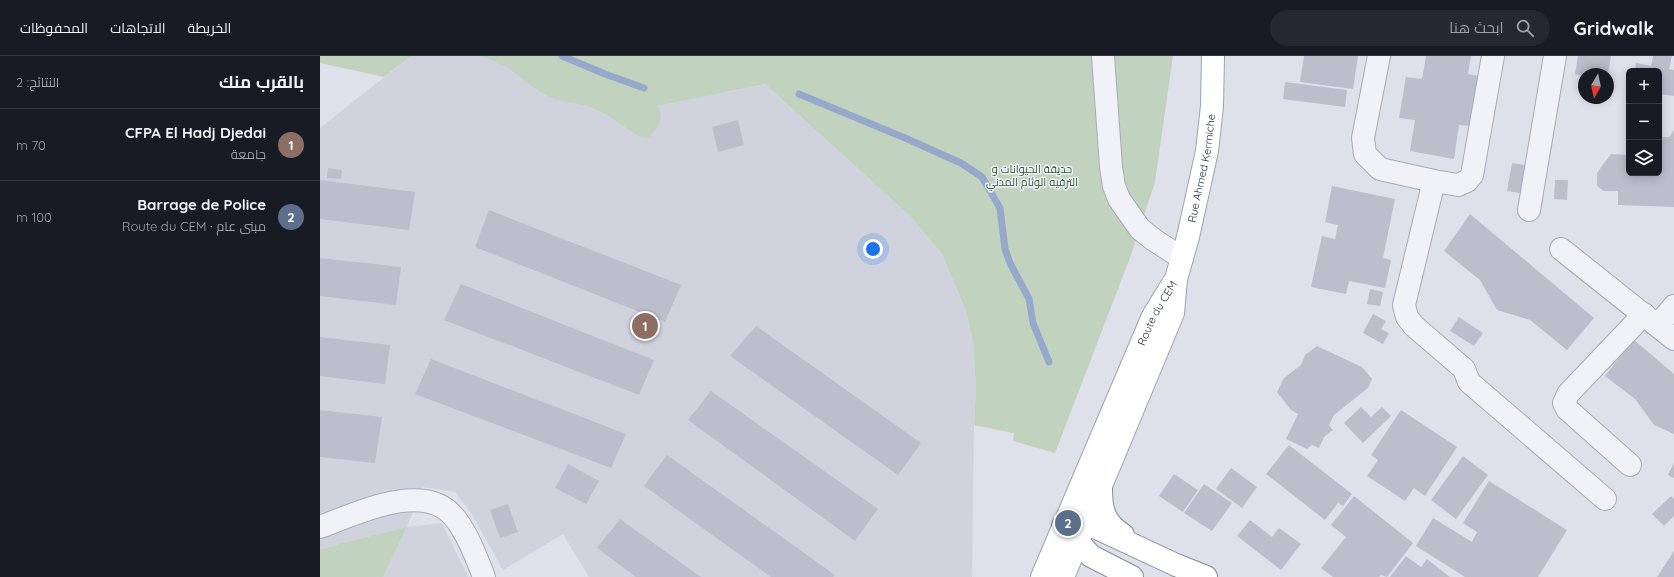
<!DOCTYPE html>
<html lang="ar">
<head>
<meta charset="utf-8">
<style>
  body { margin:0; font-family:Quicksand,Cairo,sans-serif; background:#242831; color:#f1f3f6; direction:rtl }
  .controls { position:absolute; right:12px; top:12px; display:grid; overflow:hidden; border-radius:6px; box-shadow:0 2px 10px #0003 }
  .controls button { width:36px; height:36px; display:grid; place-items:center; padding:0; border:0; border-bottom:1px solid #363941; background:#171b24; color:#f1f3f6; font:20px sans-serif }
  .compass { position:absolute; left:1258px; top:12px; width:36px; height:36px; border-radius:50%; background:#171b24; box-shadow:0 2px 10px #0003; rotate:189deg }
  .you { position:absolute; left:553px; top:193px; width:14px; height:14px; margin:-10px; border:3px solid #fff; border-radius:50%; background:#1a73e8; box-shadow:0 0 0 6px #1a73e833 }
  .badge { display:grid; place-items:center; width:26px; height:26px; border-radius:50%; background:#1a73e8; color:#fff; font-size:13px; font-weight:700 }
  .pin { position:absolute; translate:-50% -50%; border:2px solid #fff; box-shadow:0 1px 4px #0006 }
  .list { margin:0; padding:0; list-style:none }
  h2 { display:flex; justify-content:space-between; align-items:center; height:52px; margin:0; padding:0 16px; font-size:17px }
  h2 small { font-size:13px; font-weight:400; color:#9ea1a6 }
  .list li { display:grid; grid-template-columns:26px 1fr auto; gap:12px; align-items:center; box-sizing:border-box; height:72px; padding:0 16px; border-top:1px solid #363941 }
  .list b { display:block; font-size:15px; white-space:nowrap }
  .list p { margin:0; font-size:13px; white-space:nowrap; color:#9ea1a6 }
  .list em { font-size:13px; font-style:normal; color:#9ea1a6 }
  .icon { flex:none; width:22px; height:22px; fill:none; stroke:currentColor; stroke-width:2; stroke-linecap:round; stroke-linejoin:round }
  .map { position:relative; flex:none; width:1354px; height:521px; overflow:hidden; direction:ltr }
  header { display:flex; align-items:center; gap:24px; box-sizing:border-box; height:56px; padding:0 20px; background:#171b24; border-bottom:1px solid #363941 }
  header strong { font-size:19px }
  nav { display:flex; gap:22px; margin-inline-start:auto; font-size:14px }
  .search { width:280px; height:36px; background:#242831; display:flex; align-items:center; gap:10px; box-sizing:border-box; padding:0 14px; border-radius:22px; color:#9ea1a6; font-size:15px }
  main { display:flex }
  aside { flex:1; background:#171b24 }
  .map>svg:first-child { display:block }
</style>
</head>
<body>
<header>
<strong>Gridwalk</strong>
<div class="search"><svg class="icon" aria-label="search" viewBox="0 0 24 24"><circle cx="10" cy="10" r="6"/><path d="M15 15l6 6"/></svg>ابحث هنا</div>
<nav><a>الخريطة</a><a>الاتجاهات</a><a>المحفوظات</a></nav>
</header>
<main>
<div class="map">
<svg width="1354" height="521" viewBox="0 0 1354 521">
  <rect width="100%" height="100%" fill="#dee1e9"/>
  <path fill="#d0d3de" d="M 91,0 L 162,0 L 322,53 L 445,28 L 591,161 L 622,198 L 646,255 L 653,285 L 656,332 L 654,369 L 652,521 L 269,521 L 243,478 L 183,514 L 151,457 L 135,436 L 103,431 L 87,471 L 122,467 L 148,521 L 63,521 L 87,471 L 22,487 L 0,494 L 0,72 Z"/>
  <path fill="#c1d3be" d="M 0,0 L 91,0 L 64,21 L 0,7 Z
    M 162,0 L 853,0 L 835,126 L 811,199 L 735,397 L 693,385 L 694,377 L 654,369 L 656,332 L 653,285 L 646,255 L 622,198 L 591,161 L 445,28 L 337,50 C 346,60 338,73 329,81 L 318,80 L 287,59 L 275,53 L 264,49 L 236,44 L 217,34 L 187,11 Z
    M 87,471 L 63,521 L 0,521 L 0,494 L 22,487 Z"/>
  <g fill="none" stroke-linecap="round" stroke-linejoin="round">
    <path stroke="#96a9cb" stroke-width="7" d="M 242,0 L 285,18 L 324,32
      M 479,38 L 585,82 L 641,107 L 662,121 L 680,152 L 685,193 L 690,207 L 709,243 L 713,267 L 729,306"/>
  </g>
  <path fill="#bbbfcc" d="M 984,0 L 1038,0 L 1033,33 L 980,26 Z
    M 1106,0 L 1151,0 L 1148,18 L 1159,20 L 1151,70 L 1139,69 L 1134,103 L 1090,95 L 1095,64 L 1079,62 L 1086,21 L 1102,23 Z
    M 1258,0 L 1291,0 L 1288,18 L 1264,18 L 1264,20 L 1255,18 Z
    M 1333,0 L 1352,0 L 1349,13 L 1354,14 L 1354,40 L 1339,38 L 1339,15 L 1315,15 L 1316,7 L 1331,10 Z
    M 965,26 L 1027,34 L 1025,51 L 963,43 Z
    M 418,64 L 424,89 L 398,96 L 392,71 Z
    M 1354,74 L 1354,151 L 1298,149 L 1298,135 L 1284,135 L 1277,130 L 1277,117 L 1291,98 L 1309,99 L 1309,117 L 1339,117 L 1339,86 L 1342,81 L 1349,81 Z
    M 1192,107 L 1211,110 L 1206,138 L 1187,135 Z
    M 8,112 L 22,114 L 21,123 L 7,122 Z
    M 0,124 L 95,136 L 89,174 L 0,163 Z
    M 1235,124 L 1248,124 L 1247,144 L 1234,143 Z
    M 1012,130 L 1075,143 L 1063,202 L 1071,204 L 1065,232 L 1029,225 L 1026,238 L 991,231 L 1002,180 L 1015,183 L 1018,169 L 1005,166 Z
    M 169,154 L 361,229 L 345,266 L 155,191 Z
    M 1150,158 L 1274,262 L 1247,294 L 1210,264 L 1177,254 L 1160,224 L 1124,195 Z
    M 0,202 L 81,211 L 76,249 L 0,240 Z
    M 141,228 L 334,304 L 319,339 L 124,264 Z
    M 1050,233 L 1063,236 L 1060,250 L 1047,248 Z
    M 1053,258 L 1066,265 L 1061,273 L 1069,277 L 1063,288 L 1043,277 Z
    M 1139,261 L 1163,277 L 1154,290 L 1130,275 Z
    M 436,270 L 601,387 L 578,419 L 410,300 Z
    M 0,281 L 70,289 L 65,328 L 0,320 Z
    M 1313,283 L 1354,318 L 1354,378 L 1334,369 L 1315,343 L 1285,320 Z
    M 997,290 L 1042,311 L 1052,323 L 1048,332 L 1014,359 L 1009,369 L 1013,374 L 1004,381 L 999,392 L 992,389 L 987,393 L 966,383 L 978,358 L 971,354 L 957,336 L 964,322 L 981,309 L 985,299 Z
    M 111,303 L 306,378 L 291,412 L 95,338 Z
    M 391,335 L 558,453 L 535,485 L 368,364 Z
    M 1041,351 L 1051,361 L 1062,351 L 1071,360 L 1043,387 L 1024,367 Z
    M 0,354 L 62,361 L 55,407 L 0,401 Z
    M 1081,354 L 1137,391 L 1105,440 L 1094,432 L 1085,445 L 1047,420 L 1058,404 L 1051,399 Z
    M 969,389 L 1032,438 L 1023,450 L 1018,447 L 1005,464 L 946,418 Z
    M 347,399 L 515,519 L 513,521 L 451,521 L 324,430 Z
    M 1143,400 L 1168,419 L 1136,463 L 1111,444 Z
    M 1354,407 L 1354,422 L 1348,419 Z
    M 248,408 L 279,425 L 266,448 L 235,432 Z
    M 911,412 L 937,431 L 922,452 L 896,433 Z
    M 854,418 L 878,434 L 863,456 L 839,440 Z
    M 1169,425 L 1247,474 L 1218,521 L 1145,521 L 1096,490 L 1113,462 L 1152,486 L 1157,476 L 1143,467 Z
    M 884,428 L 912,447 L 892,475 L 864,457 Z
    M 1034,440 L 1093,487 L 1067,521 L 1061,519 L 1059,521 L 1013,521 L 1001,512 L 1026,481 L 1011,469 Z
    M 1351,440 L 1354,443 L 1354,460 L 1344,470 L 1332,458 Z
    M 188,448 L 198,476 L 180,482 L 170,454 Z
    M 300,463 L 381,521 L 316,521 L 277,492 Z
    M 930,464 L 952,481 L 959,472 L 981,488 L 961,514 L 917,480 Z
    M 1354,495 L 1354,521 L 1337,521 Z
    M 1086,500 L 1101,511 L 1107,503 L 1130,521 L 1070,521 Z"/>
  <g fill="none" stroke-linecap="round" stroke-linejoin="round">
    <g stroke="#a7abb6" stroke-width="24">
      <path id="minor" d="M 783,0 L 791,111 L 794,130 L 799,143 L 820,173 L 834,184 L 862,202
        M 1059,0 L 1043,82 L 1045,98 L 1060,113 L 1114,125 L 1138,129 L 1147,125 L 1152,119 L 1173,0
        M 1114,125 L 1084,249 L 1087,261 L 1094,270 L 1144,313 L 1149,326 L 1285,443
        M 1209,154 L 1235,0
        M 1241,193 L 1354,283
        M 1338,269 L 1354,250
        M 1310,409 L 1247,353 L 1244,347 L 1248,338 L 1324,258
        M 0,471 C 36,458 104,424 134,461 C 147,476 157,503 164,521"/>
    </g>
    <g stroke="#9ca3b5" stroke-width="24">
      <g id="major">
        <path id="s1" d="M 722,521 L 833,260 L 854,226"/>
        <path id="s2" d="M 743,521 L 853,257 L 856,223 L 868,181 L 887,95 L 892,50 L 893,0"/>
      </g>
    </g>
    <g stroke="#848ca0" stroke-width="24">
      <path id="highway" d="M 781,432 C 781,455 784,466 803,479
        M 743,470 L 766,467 L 856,509 L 886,521
        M 743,470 L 771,500 L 812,521"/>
    </g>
    <use href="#minor" stroke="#f1f2f7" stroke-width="22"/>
    <use href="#major" stroke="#fff" stroke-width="22"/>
    <use href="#highway" stroke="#fff" stroke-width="22"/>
  </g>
  <g text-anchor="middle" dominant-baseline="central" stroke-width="3" stroke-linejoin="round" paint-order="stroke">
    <g font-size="11" fill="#355d32" stroke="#edf0f6">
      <text x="712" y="113">حديقة الحيوانات و<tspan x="712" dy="13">الترفيه الوئام المدني</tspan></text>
    </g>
    <g font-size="11" fill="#262c40" stroke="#edf0f6">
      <text stroke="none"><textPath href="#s2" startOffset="434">Rue Ahmed Kermiche</textPath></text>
      <text stroke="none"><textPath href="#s1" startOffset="288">Route du CEM</textPath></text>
    </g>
  </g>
</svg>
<div class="controls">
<button>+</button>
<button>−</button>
<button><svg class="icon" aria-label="layers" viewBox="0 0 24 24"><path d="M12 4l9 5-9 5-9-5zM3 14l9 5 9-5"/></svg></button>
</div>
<svg class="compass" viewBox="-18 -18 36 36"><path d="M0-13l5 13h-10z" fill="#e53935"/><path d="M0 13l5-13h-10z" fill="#9ea1a6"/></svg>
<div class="you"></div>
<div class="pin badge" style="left:325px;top:270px;background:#8d6e63">1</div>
<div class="pin badge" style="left:748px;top:467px;background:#5c6f8a">2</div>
</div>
<aside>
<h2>بالقرب منك<small>النتائج: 2</small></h2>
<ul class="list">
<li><span class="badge" style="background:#8d6e63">1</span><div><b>CFPA El Hadj Djedai</b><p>جامعة</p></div><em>70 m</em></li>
<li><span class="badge" style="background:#5c6f8a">2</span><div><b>Barrage de Police</b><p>مبنى عام · Route du CEM</p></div><em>100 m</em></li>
</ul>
</aside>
</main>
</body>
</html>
